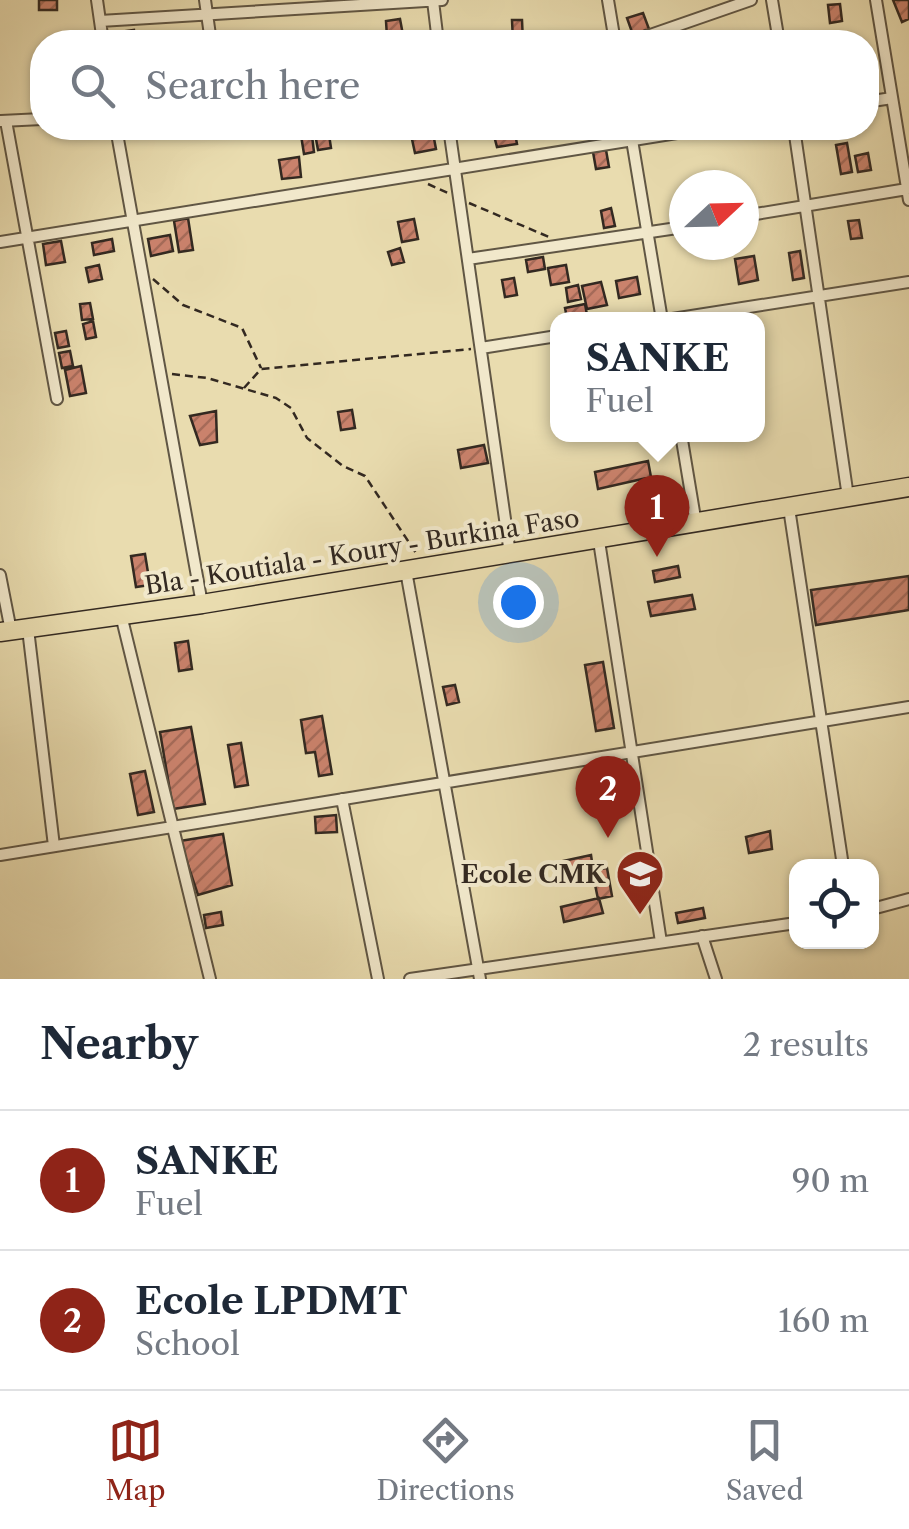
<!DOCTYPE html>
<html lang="en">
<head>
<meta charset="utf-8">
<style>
  body { margin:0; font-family:"Libre Caslon Text",serif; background:#f6f6f7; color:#1f2937 }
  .controls { position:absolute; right:30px; bottom:30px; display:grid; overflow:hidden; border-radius:20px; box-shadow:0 2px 8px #0004 }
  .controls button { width:90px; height:90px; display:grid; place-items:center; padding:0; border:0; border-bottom:2px solid #e0e1e3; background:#fff; color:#1f2937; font:50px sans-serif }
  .compass { position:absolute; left:669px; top:170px; width:90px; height:90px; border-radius:50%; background:#fff; box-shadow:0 2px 8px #0004; rotate:68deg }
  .you { position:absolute; left:518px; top:602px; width:35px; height:35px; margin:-25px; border:8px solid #fff; border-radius:50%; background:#1a73e8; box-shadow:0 0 0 15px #1a73e833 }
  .badge { display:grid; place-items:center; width:65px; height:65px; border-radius:50%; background:#8f2418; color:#fff; font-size:32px; font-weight:700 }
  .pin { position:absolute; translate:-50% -82px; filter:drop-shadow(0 2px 5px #0008) }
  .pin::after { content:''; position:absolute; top:52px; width:35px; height:30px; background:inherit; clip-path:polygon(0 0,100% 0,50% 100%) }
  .popup { position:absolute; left:550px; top:312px; width:215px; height:130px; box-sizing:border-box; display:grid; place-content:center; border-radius:20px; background:#fff; filter:drop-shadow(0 2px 8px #0005); font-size:32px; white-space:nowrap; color:#747a83 }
  .popup b { font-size:38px; color:#1f2937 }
  .popup::after { content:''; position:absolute; left:50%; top:100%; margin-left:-20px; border:20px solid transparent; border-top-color:#fff }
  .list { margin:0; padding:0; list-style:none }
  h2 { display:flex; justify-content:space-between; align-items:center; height:130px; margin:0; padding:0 40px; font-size:42px }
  h2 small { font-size:32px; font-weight:400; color:#747a83 }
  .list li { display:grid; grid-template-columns:65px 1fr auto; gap:30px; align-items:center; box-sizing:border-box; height:140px; padding:0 40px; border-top:2px solid #e0e1e3 }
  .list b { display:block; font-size:38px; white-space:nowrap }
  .list p { margin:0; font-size:32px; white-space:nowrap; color:#747a83 }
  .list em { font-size:32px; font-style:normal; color:#747a83 }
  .icon { flex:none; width:55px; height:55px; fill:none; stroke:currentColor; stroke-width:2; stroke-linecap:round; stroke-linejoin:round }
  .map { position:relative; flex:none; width:909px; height:979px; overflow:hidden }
  .search { position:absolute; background:#fff; box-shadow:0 2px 8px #0004; left:30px; right:30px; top:30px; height:110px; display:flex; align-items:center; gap:25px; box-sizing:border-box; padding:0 35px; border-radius:40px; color:#747a83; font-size:38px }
  .sheet { height:410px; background:#fff }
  nav { display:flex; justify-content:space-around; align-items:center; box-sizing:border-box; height:140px; border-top:2px solid #e0e1e3; background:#fff; font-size:28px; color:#747a83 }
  nav a { display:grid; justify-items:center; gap:5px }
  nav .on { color:#8f2418 }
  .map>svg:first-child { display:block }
</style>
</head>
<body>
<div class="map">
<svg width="909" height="979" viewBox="0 0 909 979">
  <defs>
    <pattern id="building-hatch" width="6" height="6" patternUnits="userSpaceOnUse" patternTransform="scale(2.5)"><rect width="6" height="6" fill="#ca826c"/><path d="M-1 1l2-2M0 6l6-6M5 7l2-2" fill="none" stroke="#a56a58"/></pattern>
  </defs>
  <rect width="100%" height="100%" fill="#e9dcaf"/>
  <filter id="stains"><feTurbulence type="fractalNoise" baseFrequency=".002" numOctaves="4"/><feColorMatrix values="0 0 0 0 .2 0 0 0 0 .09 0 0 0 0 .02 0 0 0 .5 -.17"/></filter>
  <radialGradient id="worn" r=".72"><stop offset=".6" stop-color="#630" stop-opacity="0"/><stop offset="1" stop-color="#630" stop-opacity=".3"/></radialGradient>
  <path fill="url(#building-hatch)" stroke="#332921" stroke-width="2.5" d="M 39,0 L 57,0 L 57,10 L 39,10 Z
    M 893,0 L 909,0 L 909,19 L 902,22 Z
    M 840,4 L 842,21 L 830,23 L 828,5 Z
    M 643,13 L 649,29 L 633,35 L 627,18 Z
    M 400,19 L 403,35 L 387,37 L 386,21 Z
    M 512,20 L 522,20 L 523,42 L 513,42 Z
    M 134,30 L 136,42 L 120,42 L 119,32 Z
    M 311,128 L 314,152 L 304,154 L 300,129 Z
    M 314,128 L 328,128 L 331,148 L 318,150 Z
    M 432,128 L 436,149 L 415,153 L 410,130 Z
    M 492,128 L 514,128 L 517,144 L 497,147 Z
    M 847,143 L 852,172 L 841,174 L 836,145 Z
    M 606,150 L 609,167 L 596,169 L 593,152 Z
    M 868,153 L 871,170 L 858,172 L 855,156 Z
    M 299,157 L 301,177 L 282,179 L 279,160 Z
    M 611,208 L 615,226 L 604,228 L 601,211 Z
    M 188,218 L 193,250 L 179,252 L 174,221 Z
    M 414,219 L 418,239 L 402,242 L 398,222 Z
    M 859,220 L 862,238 L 851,239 L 848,221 Z
    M 170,235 L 173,251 L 151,256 L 148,239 Z
    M 112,239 L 114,251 L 94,255 L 92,243 Z
    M 61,241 L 65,262 L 46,265 L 43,244 Z
    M 400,248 L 404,262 L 392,265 L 388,252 Z
    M 800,251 L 804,278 L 793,280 L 789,253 Z
    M 754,256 L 758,280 L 739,284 L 735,259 Z
    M 543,257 L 545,269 L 528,272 L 526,260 Z
    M 99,265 L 102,279 L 89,282 L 86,268 Z
    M 566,265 L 569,282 L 551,285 L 548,268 Z
    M 637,277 L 640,294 L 619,298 L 616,281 Z
    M 514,278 L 517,295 L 505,297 L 502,280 Z
    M 601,282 L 607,305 L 587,309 L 582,286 Z
    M 578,285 L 581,299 L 568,302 L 566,288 Z
    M 90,303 L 93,319 L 82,320 L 80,304 Z
    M 585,304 L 587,315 L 567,318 L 565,308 Z
    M 93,321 L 96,337 L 86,339 L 83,324 Z
    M 66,331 L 69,346 L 58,348 L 55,333 Z
    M 70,351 L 73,366 L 62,368 L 59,353 Z
    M 81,366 L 86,393 L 70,396 L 65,370 Z
    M 352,410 L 355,428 L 341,430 L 338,412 Z
    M 216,411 L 217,442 L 200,445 L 190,416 Z
    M 484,445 L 488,463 L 461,468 L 458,450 Z
    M 648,461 L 651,477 L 598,489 L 595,472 Z
    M 145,554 L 150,585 L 136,587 L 131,556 Z
    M 678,566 L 680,577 L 655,582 L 653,571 Z
    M 909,576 L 909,610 L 816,625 L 811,590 Z
    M 692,595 L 695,609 L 651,616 L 648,602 Z
    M 188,641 L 192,669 L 179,671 L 175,643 Z
    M 603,662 L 614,728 L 596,731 L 585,665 Z
    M 455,685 L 459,702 L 447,705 L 443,687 Z
    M 322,716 L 332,774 L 319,776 L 315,752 L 306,753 L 301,720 Z
    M 191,727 L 205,804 L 173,809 L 160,732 Z
    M 241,743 L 248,785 L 235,787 L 228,745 Z
    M 145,771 L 154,812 L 138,815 L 130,774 Z
    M 336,815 L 337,832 L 316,833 L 315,817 Z
    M 770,831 L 772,849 L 749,853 L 746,837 Z
    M 223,834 L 232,885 L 198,895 L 180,841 Z
    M 591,855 L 593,869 L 556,876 L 554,863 Z
    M 628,863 L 633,885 L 624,887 L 619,865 Z
    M 607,868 L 612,896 L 598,899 L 592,870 Z
    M 599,898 L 603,913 L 564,922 L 561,907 Z
    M 703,908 L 705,918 L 678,923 L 676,913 Z
    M 221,912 L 223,925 L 206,928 L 204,915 Z"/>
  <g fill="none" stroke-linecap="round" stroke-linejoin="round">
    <g stroke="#605644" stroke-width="14">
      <path id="minor" d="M 97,0 L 103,42
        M 205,0 L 211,42
        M 608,0 L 615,42
        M 772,0 L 779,42
        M 876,0 L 909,200
        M 433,1 L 438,42
        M 100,21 L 442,0
        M 630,42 L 751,0
        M 866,102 L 892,98
        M 1,121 L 42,119
        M 6,121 L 57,399
        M 116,128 L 202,604
        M 449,128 L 510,554
        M 630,128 L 662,320
        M 794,128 L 848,497
        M 744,216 L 907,189
        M 0,242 L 708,128
        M 468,259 L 684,227
        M 666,320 L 909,282
        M 481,348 L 557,336
        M 681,434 L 696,524
        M 789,508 L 843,866
        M 599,541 L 661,942
        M 406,571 L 480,979
        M 0,575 L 11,631
        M 121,615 L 210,979
        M 28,629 L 54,846
        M 342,799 L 378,979
        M 0,855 L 909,707
        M 872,909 L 909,899
        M 702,936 L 716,979
        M 410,979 L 796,923"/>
    </g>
    <g stroke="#332921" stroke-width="21">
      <path id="primary" d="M 0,632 L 202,604 L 909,487"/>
    </g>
    <path stroke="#332921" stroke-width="2.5" stroke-dasharray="8 5" stroke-linecap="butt" d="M 428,184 L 448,193
      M 469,203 L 549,237
      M 153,279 L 183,305 L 242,328 L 261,368
      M 172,374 L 207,378 L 276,398 L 291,408 L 307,438 L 343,466 L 365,476 L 416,553
      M 244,388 L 261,369 L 471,349"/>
    <use href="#minor" stroke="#f1e8cb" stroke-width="10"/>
    <use href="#primary" stroke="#e9dcaf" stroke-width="18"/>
  </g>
  <defs>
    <g id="school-pin" transform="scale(2.5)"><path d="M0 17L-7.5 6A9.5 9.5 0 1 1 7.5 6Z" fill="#8f2418" stroke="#f1e8cb"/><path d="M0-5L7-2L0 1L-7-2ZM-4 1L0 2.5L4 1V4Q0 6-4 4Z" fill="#fff"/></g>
  </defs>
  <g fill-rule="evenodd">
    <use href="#school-pin" x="640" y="874"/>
  </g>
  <g text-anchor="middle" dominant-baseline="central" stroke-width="8" stroke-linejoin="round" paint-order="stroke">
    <g font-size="25" fill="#332921" stroke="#f1e8cb">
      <text transform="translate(362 552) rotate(-9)">Bla - Koutiala - Koury - Burkina Faso</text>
    </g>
    <g font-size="25" font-weight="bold" fill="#332921" stroke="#f1e8cb" text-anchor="end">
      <text x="605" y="874">Ecole CMK</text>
    </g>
  </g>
  <rect width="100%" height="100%" filter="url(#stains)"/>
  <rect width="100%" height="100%" fill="url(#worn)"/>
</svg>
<div class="controls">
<button><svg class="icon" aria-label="locate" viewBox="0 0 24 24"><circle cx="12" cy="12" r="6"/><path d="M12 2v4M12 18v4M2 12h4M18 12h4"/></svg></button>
</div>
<svg class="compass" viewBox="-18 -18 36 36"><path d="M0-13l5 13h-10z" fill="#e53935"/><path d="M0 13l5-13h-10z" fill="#747a83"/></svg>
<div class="you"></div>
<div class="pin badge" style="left:657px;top:557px">1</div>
<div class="popup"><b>SANKE</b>Fuel</div>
<div class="pin badge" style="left:608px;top:838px">2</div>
<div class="search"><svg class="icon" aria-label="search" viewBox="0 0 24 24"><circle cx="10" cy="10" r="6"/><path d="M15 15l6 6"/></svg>Search here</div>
</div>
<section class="sheet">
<h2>Nearby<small>2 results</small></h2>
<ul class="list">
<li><span class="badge">1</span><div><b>SANKE</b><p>Fuel</p></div><em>90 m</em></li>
<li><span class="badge">2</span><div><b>Ecole LPDMT</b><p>School</p></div><em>160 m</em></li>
</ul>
</section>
<nav>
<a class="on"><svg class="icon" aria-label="map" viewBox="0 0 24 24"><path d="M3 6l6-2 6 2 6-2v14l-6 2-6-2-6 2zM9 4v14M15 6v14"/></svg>Map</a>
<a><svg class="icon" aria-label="directions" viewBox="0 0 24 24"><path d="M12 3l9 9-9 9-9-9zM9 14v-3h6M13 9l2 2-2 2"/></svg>Directions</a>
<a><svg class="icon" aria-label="saved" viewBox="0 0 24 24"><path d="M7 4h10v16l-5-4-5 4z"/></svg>Saved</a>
</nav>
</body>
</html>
